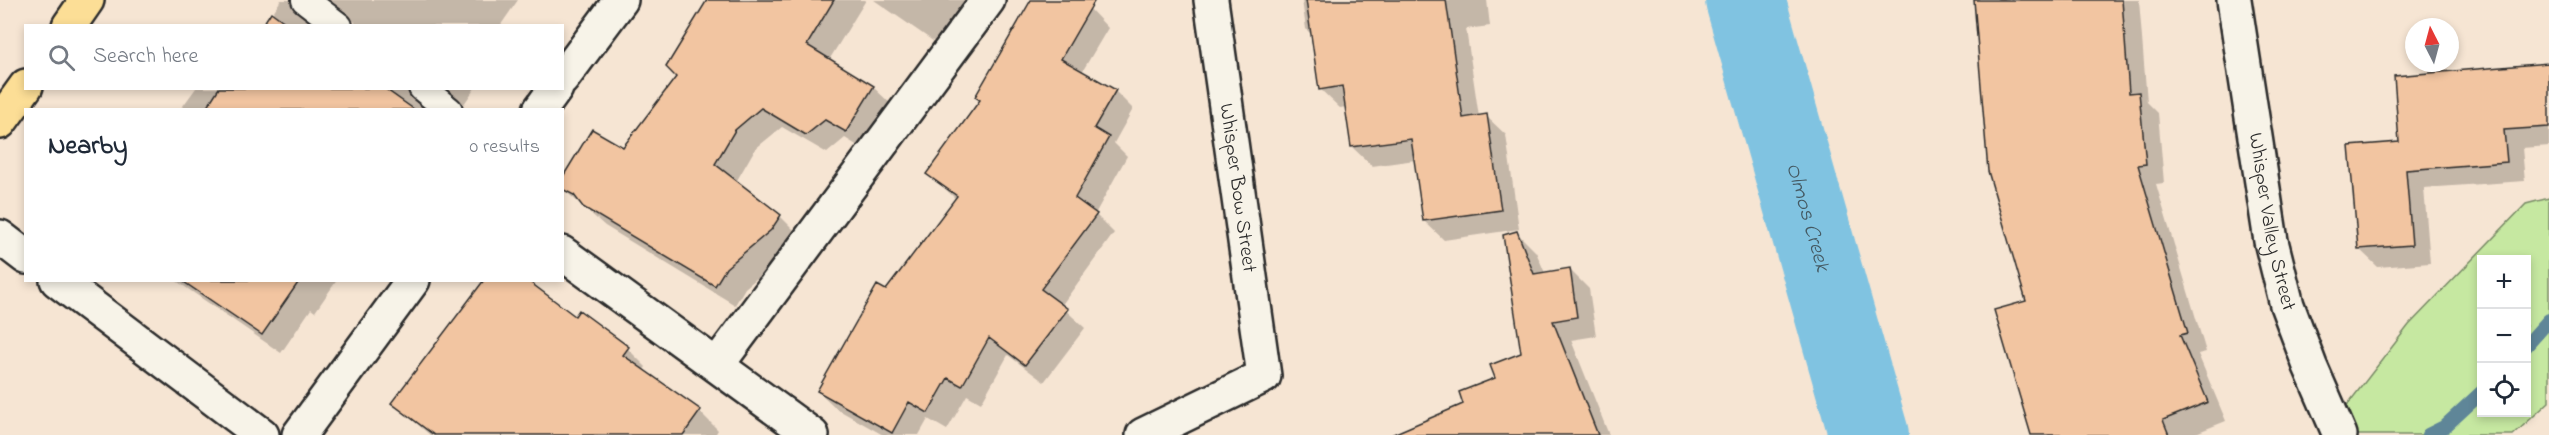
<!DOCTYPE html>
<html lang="en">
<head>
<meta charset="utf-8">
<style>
  body { margin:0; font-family:"Indie Flower",sans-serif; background:#f6f6f7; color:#1f2937 }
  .controls { position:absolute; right:18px; bottom:18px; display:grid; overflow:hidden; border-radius:0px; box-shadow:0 3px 9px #0003 }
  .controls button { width:54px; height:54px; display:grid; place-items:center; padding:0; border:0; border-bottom:2px solid #e0e1e3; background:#fff; color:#1f2937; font:30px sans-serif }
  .compass { position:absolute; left:2405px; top:18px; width:54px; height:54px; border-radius:50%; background:#fff; box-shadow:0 3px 9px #0003; rotate:354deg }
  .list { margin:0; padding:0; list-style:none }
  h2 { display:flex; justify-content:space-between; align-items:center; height:78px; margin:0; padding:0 24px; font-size:26px }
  h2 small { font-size:20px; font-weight:400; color:#747a83 }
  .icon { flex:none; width:33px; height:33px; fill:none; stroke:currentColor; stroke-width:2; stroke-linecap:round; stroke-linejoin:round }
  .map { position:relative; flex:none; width:2549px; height:435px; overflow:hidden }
  .search { position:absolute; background:#fff; box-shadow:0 3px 9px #0003; left:24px; top:24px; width:540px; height:66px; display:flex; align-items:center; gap:15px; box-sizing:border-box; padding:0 21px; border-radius:0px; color:#747a83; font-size:22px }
  .panel { position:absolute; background:#fff; box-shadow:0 3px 9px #0003; left:24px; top:108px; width:540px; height:174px; border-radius:0px }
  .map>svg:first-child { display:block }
</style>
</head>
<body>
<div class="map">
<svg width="2549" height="435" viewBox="0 0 2549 435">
  <rect width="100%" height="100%" fill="#f6e5d3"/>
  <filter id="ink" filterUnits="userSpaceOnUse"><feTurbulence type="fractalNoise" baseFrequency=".0167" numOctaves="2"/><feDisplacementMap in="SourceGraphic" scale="12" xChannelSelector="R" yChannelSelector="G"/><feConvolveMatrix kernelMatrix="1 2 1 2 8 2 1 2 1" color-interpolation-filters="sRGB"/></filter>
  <g filter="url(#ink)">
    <path fill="#c6e8a1" stroke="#788a66" stroke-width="1.5" fill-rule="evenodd" d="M 2549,198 L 2549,402 L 2513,435 L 2324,435 L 2409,325 L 2526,204 ZM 2482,260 L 2526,260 L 2526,412 L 2482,412 Z"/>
    <path fill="#0003" d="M 281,0 L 518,0 L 500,26 L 355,26 L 355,22 L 334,6 L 311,10 L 309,24 L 311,26 L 264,26 Z
      M 709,0 L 866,0 L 829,60 L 873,87 L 893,106 L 866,151 L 845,138 L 827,153 L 782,127 L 755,149 L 736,182 L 780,216 L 799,235 L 791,250 L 745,288 L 735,305 L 605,226 L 562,188 L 624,149 L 678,77 Z
      M 874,0 L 977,0 L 943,48 Z
      M 1033,0 L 1074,0 L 1090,9 L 1108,28 L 1082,72 L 1115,91 L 1133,109 L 1114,143 L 1127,156 L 1095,214 L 1114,233 L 1061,306 L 1085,328 L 1044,382 L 1008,355 L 981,403 L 967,395 L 947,430 L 928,419 L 919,435 L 883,435 L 837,409 L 818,391 L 887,292 L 957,200 L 928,173 L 981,101 Z
      M 1302,0 L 1487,0 L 1490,26 L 1466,29 L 1479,117 L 1486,116 L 1506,135 L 1519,229 L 1444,240 L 1424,221 L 1415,160 L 1372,166 L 1352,147 L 1346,107 L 1340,108 L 1320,89 L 1313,36 L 1306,29 Z
      M 1976,0 L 2139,0 L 2147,102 L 2158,113 L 2164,183 L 2156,184 L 2206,352 L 2198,354 L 2226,421 L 2191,435 L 2033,435 L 2024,413 L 2026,413 L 2027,302 Z
      M 2549,65 L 2549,146 L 2522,148 L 2525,181 L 2424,188 L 2430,263 L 2378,267 L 2359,249 L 2401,144 Z
      M 196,88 L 475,88 L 464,104 L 445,92 L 429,98 L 427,110 L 180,110 Z
      M 1517,233 L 1536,252 L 1545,273 L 1569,269 L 1589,289 L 1596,336 L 1571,340 L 1609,435 L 1391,435 L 1465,405 L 1497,379 L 1523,354 Z
      M 175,280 L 337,280 L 315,312 L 311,309 L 281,353 Z
      M 575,318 L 628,349 L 646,367 L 643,371 L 700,412 L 718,430 L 715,435 L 430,435 L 393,403 Z"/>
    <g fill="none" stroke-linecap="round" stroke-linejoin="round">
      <path stroke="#5e8698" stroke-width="14" d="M 2526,346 L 2549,320
        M 2428,435 L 2444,427 L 2482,392"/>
      <path stroke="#80c3e1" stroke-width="80" id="s1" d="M 1745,0 L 1869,435"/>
    </g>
    <path fill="#f2c5a1" stroke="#2b2b2b" stroke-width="1.5" d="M 707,0 L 834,0 L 807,45 L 874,86 L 846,132 L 825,120 L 806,135 L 761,108 L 735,130 L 715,164 L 781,215 L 771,230 L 726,268 L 715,286 L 583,207 L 574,195 L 562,189 L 562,178 L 592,129 L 623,147 L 676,77 L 666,67 Z
      M 1031,0 L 1095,0 L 1061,59 L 1116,90 L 1094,128 L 1109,137 L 1075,198 L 1097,214 L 1041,289 L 1068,309 L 1025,365 L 989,338 L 962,386 L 948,378 L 928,413 L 909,402 L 892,433 L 817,391 L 877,285 L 886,290 L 957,196 L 926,174 L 980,100 L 975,97 Z
      M 1306,0 L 1446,0 L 1463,118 L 1487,114 L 1501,210 L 1423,221 L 1411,139 L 1351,147 L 1342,86 L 1319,90 Z
      M 1974,0 L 2122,0 L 2129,93 L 2139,92 L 2146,164 L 2138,165 L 2188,333 L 2180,335 L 2208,402 L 2163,420 L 2169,435 L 2031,435 L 1994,310 L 2026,301 L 1988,171 Z
      M 271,12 L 290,26 L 262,26 Z
      M 2549,63 L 2549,127 L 2504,130 L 2507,162 L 2406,170 L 2412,245 L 2358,249 L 2349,146 L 2399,142 L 2394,76 Z
      M 219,88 L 384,88 L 415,110 L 205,110 Z
      M 1517,231 L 1534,274 L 1570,268 L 1577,317 L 1553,321 L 1598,435 L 1391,435 L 1463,404 L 1459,392 L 1495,378 L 1490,365 L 1521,353 L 1503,235 Z
      M 181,280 L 300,280 L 262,335 Z
      M 484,280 L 527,280 L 575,316 L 579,310 L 629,347 L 623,355 L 701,410 L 683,435 L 434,435 L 391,403 Z"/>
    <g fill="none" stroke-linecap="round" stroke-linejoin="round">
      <g stroke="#2b2b2b" stroke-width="30">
        <path id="lane" d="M 305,0 L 339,26
          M 422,88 L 449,110"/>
      </g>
      <g stroke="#2b2b2b" stroke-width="38">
        <g id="street">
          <path id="s2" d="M 2234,0 L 2271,241 L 2287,305 L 2310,366 L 2340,435"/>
          <path d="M 562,79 L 621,0"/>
          <path d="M 540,110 L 556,88"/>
          <path d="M 0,237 L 26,257"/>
          <path d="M 562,253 L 812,435"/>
          <path d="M 57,280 L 262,435"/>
          <path d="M 717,365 L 988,0"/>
          <path d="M 299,435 L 413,280"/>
          <path d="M 1143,435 L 1264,376 L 1211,0"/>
        </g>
      </g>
      <g stroke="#2b2b2b" stroke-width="38">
        <path id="primary" d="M 69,26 L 87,0
          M 0,122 L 26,86"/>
      </g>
      <use href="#lane" stroke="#f7f3e8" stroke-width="26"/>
      <use href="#street" stroke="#f7f3e8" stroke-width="33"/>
      <use href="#primary" stroke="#fcde96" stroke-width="33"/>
    </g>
  </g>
  <g text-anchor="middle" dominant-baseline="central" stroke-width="4.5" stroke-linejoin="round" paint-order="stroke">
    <g font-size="21" fill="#2b2b2b" stroke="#f7f3e8">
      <text transform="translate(1237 188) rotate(82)">Whisper Bow Street</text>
      <text stroke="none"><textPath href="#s2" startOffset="225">Whisper Valley Street</textPath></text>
    </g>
    <g font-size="22" font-style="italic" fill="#445962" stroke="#f7f3e8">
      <text stroke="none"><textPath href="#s1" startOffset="226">Olmos Creek</textPath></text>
    </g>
  </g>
</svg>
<div class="controls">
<button>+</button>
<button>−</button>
<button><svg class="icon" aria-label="locate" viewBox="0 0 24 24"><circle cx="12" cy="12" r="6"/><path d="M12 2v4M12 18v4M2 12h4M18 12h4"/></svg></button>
</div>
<svg class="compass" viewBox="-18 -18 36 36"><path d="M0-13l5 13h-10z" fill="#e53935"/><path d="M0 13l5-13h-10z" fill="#747a83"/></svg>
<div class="search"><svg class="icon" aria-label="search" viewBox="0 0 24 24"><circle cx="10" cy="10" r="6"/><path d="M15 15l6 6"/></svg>Search here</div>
<section class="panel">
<h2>Nearby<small>0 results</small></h2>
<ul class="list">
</ul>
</section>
</div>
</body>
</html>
